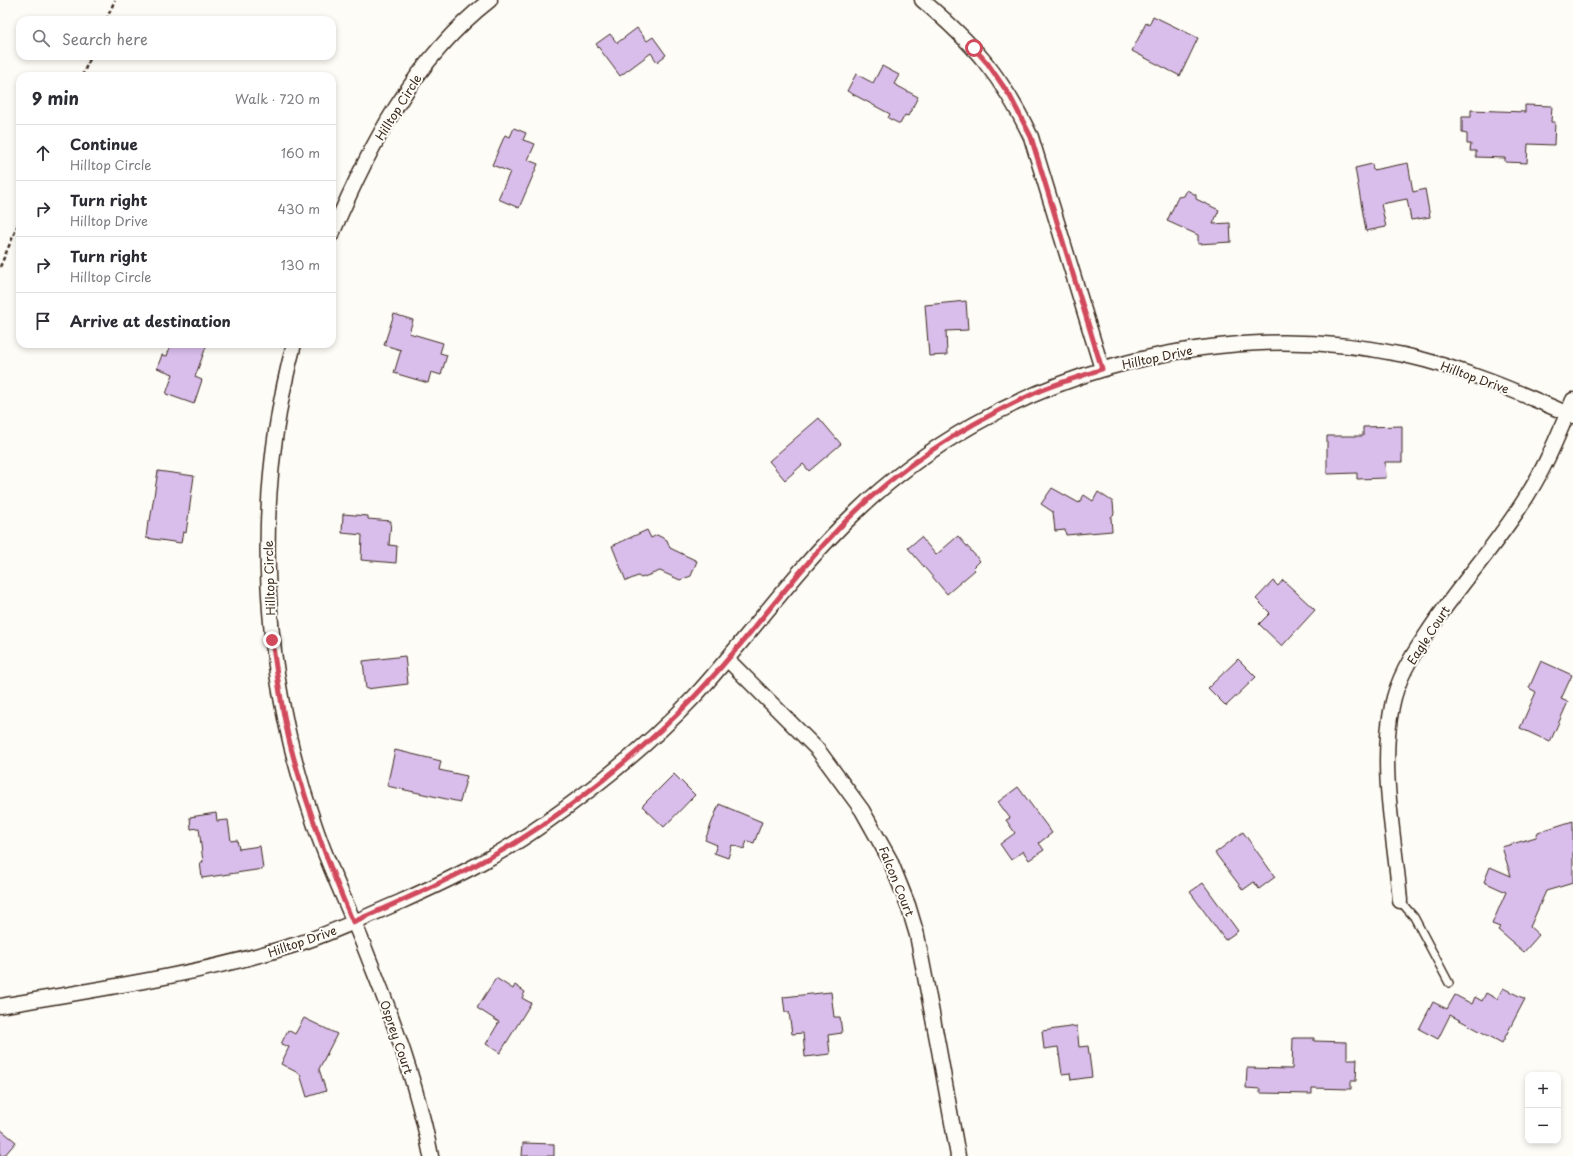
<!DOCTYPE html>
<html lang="en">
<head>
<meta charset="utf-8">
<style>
  body { margin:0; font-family:"Playpen Sans",sans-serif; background:#f2f2f3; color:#2b2b33 }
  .controls { position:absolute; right:12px; bottom:12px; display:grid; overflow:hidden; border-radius:8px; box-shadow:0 2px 6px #0003 }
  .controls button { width:36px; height:36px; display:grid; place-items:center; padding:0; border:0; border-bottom:1px solid #e1e1e2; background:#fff; color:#2b2b33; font:20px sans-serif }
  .stop { position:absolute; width:12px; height:12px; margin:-9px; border:3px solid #d1495b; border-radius:50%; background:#fff }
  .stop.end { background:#d1495b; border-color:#fff; box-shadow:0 1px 4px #0008 }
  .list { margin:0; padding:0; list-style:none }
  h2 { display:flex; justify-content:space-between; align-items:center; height:52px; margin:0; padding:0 16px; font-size:17px }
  h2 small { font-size:13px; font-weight:400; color:#7c7c81 }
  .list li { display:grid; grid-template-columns:26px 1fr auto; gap:12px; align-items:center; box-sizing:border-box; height:56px; padding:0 16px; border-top:1px solid #e1e1e2 }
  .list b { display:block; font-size:15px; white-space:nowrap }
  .list p { margin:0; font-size:13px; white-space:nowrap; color:#7c7c81 }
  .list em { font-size:13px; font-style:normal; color:#7c7c81 }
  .icon { flex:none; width:22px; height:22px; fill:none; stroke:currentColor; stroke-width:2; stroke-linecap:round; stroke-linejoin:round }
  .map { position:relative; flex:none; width:1573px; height:1156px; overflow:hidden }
  .search { position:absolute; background:#fff; box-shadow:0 2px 6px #0003; left:16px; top:16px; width:320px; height:44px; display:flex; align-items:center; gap:10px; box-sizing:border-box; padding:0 14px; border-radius:12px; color:#7c7c81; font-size:15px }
  .panel { position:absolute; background:#fff; box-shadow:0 2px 6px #0003; left:16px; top:72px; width:320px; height:276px; border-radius:12px }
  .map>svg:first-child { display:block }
</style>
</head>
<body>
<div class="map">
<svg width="1573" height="1156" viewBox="0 0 1573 1156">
  <rect width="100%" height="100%" fill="#fdfcf7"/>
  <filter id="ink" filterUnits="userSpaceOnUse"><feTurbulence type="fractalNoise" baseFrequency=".025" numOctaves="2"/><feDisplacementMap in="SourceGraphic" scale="8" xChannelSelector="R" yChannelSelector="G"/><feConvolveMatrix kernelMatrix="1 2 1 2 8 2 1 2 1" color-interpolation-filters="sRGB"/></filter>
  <g filter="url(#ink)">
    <path fill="#d9bdeb" stroke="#3b2a1e" d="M 1153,16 L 1198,38 L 1180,76 L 1132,51 L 1146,23 L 1149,25 Z
      M 637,28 L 647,41 L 653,37 L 666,55 L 657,62 L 651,53 L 620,76 L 596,44 L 610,34 L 617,43 Z
      M 882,66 L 899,75 L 894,84 L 918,97 L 908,116 L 905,115 L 900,124 L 888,118 L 890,114 L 847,91 L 856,74 L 873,83 Z
      M 1525,105 L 1552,106 L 1551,122 L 1555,122 L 1554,145 L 1528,144 L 1527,163 L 1505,162 L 1505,158 L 1476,157 L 1476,151 L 1470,151 L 1471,144 L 1467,144 L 1467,134 L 1462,133 L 1462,117 L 1471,117 L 1471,110 L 1525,112 Z
      M 514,128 L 526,133 L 523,140 L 535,144 L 528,160 L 538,164 L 519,208 L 498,199 L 510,172 L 492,165 L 505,135 L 510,137 Z
      M 1408,163 L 1413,192 L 1425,189 L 1430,217 L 1411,220 L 1407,199 L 1381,204 L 1386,227 L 1366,231 L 1355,168 L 1372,164 L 1373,170 Z
      M 1187,190 L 1196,195 L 1196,199 L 1219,210 L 1213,224 L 1230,223 L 1231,242 L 1198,244 L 1198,235 L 1167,221 L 1178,197 L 1184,196 Z
      M 966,301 L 968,330 L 946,331 L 947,355 L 929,356 L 925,305 Z
      M 394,314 L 413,320 L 409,333 L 443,343 L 440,353 L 447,355 L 441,375 L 431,372 L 428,383 L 394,373 L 401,350 L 384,345 Z
      M 171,344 L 207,344 L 195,377 L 202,380 L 194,404 L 166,394 L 173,374 L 157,368 L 162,355 L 167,356 Z
      M 819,418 L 841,444 L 809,471 L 803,464 L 785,480 L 769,461 Z
      M 1402,426 L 1402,462 L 1385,462 L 1386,478 L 1357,479 L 1357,473 L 1327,474 L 1327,436 L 1363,436 L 1363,427 Z
      M 158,471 L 194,476 L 186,533 L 183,532 L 181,543 L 146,538 L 148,521 L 150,521 Z
      M 1052,488 L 1079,503 L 1084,495 L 1093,501 L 1098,492 L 1113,502 L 1114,514 L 1111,517 L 1112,531 L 1066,535 L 1065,530 L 1055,531 L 1053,512 L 1041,504 Z
      M 343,514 L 368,516 L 368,519 L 391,521 L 389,545 L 397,546 L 396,563 L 361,560 L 362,535 L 342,533 Z
      M 647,530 L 651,538 L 657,535 L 667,540 L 670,548 L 697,561 L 691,576 L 680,580 L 660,571 L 641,578 L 638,576 L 626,581 L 612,546 Z
      M 958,536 L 980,561 L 973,568 L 975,570 L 947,594 L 908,548 L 921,537 L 936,555 Z
      M 1283,580 L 1315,610 L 1282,646 L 1259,624 L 1270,613 L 1256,599 L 1273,581 L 1278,586 Z
      M 405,656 L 408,684 L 366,689 L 363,661 Z
      M 1238,659 L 1256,677 L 1226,706 L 1208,688 Z
      M 1541,661 L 1572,675 L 1561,699 L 1568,702 L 1550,742 L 1520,728 L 1536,692 L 1529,688 Z
      M 395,750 L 441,761 L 439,770 L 467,776 L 460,802 L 387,786 Z
      M 674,774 L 695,795 L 664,827 L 642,806 Z
      M 1018,787 L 1052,833 L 1039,843 L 1044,850 L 1029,860 L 1023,851 L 1011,860 L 1000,844 L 1015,833 L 1006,820 L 1010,818 L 998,802 Z
      M 719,804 L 762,822 L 754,843 L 747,841 L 744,849 L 732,845 L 728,858 L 714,853 L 717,845 L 705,840 Z
      M 216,813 L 217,821 L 228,820 L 231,841 L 237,840 L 239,849 L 260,846 L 263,869 L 202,878 L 200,862 L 203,862 L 199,828 L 191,829 L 190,817 Z
      M 1573,821 L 1573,883 L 1546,891 L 1530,927 L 1539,935 L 1524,952 L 1498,930 L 1500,927 L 1492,924 L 1506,892 L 1484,882 L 1490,867 L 1511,876 L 1502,847 L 1536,837 L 1538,832 Z
      M 1243,832 L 1275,877 L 1259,889 L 1254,882 L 1243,890 L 1215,853 Z
      M 1203,883 L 1238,931 L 1225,940 L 1190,892 Z
      M 496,978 L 513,989 L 515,985 L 525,992 L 522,998 L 531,1003 L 500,1053 L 486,1044 L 499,1022 L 477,1008 Z
      M 1503,988 L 1525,999 L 1502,1043 L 1450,1015 L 1438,1039 L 1419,1029 L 1433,1002 L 1447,1009 L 1455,995 L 1472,1004 L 1475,997 L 1482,1001 L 1486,993 L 1497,999 Z
      M 831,992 L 834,1017 L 840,1017 L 842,1033 L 828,1035 L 830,1054 L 805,1057 L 803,1033 L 792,1034 L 789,1012 L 785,1012 L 783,997 Z
      M 304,1018 L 337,1034 L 319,1069 L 326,1091 L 307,1097 L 300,1074 L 281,1064 L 289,1047 L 281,1044 L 288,1030 L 295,1034 Z
      M 1077,1026 L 1079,1047 L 1088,1046 L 1092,1077 L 1071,1080 L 1070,1073 L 1062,1074 L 1058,1047 L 1044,1049 L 1042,1031 Z
      M 1293,1038 L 1314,1038 L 1314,1041 L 1347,1042 L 1347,1059 L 1357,1059 L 1356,1081 L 1351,1081 L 1351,1089 L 1312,1088 L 1312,1094 L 1260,1093 L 1260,1089 L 1246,1088 L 1247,1068 L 1292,1069 Z
      M 0,1129 L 16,1142 L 4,1156 L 0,1156 Z
      M 523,1143 L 554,1144 L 554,1156 L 522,1156 Z"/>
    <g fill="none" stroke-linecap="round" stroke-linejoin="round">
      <g stroke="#3b2a1e" stroke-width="10">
        <path id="service" d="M 1400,901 L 1414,917 L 1449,983"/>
      </g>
      <g stroke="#3b2a1e" stroke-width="17">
        <path id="minor" d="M 922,0 C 973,43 1002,76 1031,137 L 1102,369
          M 332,234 C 369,147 414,59 490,0
          M 294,344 C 252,502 261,672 315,826 C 330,871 352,914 369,959 C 395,1023 418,1088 431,1156
          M 727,659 L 818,750 L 862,810 L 890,860 L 908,905 L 917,935 L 939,1050 L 958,1156
          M 1400,901 C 1395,837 1379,770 1392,706 C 1397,680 1411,657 1426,635 C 1457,587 1497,545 1527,496 C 1546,466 1559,433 1573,400
          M 0,1006 C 98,989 196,975 291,946 C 329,935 364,917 400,902 C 449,880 499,856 542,825 C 596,787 649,745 694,697 C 748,638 796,569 854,514 C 997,376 1209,314 1404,355 C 1463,368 1518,392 1573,416"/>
      </g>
      <path stroke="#3b2a1e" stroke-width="2.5" stroke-dasharray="4 3" stroke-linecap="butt" d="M 106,20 L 115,0
        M 82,76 L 91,56
        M 0,267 L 20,220"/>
      <use href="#service" stroke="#fdfcf7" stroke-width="7"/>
      <use href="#minor" stroke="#fdfcf7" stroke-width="14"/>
    </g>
  </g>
  <g fill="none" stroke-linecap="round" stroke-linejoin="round" filter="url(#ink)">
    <path stroke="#d1495b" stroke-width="5" d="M 272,640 C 278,680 283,720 294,759 C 310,815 330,869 353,922 C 408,898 463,874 515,843 C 568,810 619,769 665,726 C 725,670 772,602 827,541 C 884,477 958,428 1035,393 C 1056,383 1080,377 1102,369 L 1031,137 L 1010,96 L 988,64 L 974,48"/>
  </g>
  <g text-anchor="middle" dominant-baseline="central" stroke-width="4" stroke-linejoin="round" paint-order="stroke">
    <g font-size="12" fill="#3b2a1e" stroke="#fdfcf7">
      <text transform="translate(398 107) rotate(-58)">Hilltop Circle</text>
      <text transform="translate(1157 357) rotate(-12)">Hilltop Drive</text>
      <text transform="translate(1475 377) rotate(20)">Hilltop Drive</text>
      <text transform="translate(269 578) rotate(-92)">Hilltop Circle</text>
      <text transform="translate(1428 635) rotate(-57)">Eagle Court</text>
      <text transform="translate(897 881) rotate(68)">Falcon Court</text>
      <text transform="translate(302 941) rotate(-19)">Hilltop Drive</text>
      <text transform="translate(397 1037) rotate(71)">Osprey Court</text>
    </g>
  </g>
</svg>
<div class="controls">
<button>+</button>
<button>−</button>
</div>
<div class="stop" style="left:974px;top:48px"></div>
<div class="stop end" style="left:272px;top:640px"></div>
<div class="search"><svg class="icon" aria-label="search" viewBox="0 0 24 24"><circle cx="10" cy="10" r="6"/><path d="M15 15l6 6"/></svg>Search here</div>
<section class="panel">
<h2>9 min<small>Walk · 720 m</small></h2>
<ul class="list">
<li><svg class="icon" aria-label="ahead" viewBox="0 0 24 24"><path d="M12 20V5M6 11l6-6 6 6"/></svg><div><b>Continue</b><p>Hilltop Circle</p></div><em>160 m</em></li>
<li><svg class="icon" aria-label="right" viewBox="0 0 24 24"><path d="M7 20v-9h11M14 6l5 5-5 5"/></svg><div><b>Turn right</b><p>Hilltop Drive</p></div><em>430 m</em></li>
<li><svg class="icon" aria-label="right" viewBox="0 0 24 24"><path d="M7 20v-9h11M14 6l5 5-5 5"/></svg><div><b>Turn right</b><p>Hilltop Circle</p></div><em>130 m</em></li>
<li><svg class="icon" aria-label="arrive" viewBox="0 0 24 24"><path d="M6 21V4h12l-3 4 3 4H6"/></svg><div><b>Arrive at destination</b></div></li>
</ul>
</section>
</div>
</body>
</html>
